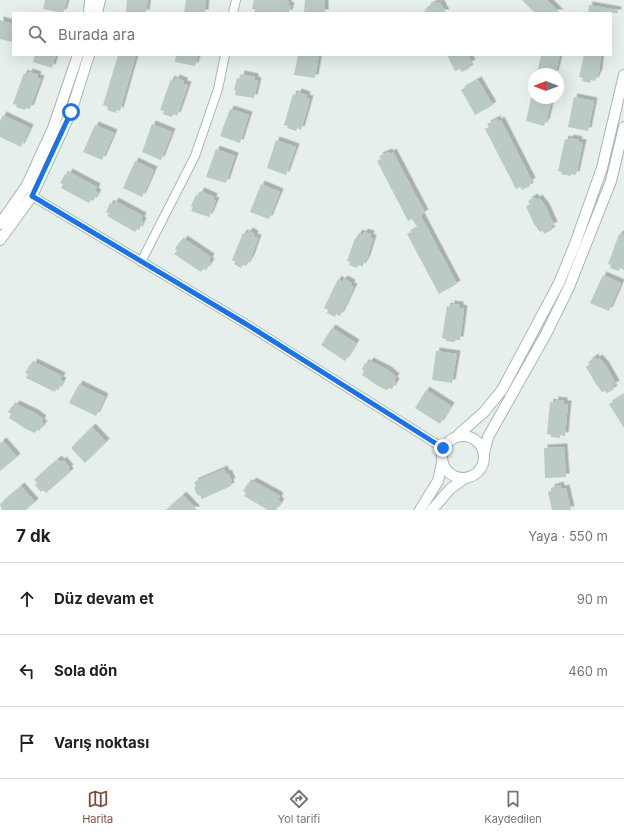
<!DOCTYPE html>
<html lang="tr">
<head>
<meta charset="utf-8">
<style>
  body { margin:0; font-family:Inter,sans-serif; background:#f2f2f2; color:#202124 }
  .compass { position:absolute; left:528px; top:68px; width:36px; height:36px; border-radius:50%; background:#fff; box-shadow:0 4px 16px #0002; rotate:270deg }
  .stop { position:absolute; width:12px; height:12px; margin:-9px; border:3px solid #1a73e8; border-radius:50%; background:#fff }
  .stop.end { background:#1a73e8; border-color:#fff; box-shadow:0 1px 4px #0008 }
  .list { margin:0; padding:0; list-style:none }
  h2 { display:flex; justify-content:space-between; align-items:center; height:52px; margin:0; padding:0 16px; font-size:17px }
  h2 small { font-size:13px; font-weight:400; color:#757577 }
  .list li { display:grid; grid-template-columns:26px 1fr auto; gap:12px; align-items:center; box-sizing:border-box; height:72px; padding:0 16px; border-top:1px solid #e0e0e0 }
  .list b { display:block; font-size:15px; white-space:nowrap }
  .list em { font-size:13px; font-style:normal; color:#757577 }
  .icon { flex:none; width:22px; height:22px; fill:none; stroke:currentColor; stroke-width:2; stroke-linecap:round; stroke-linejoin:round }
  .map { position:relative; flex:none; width:624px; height:510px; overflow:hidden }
  .search { position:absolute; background:#fff; box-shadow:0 4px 16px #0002; left:12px; right:12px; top:12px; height:44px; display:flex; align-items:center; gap:10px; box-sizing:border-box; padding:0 14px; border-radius:0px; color:#757577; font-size:15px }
  .sheet { height:268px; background:#fff }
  nav { display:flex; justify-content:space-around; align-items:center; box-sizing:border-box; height:56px; border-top:1px solid #e0e0e0; background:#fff; font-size:11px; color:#757577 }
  nav a { display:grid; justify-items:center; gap:2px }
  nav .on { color:#7f4e3f }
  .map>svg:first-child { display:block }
</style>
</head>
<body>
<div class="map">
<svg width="624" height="510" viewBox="0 0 624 510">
  <defs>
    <filter id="shadow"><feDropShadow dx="3.5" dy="-3.5" stdDeviation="0" flood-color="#0004"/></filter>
  </defs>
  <rect width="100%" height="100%" fill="#e6efeb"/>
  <path fill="#bbcac4" filter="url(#shadow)" d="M 45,0 L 67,0 L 63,13 L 43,9 Z
    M 127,0 L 148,0 L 146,13 L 126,13 Z
    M 186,0 L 206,0 L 205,13 L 184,13 Z
    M 254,0 L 289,1 L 288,5 L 291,6 L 289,13 L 254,13 L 255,9 L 252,9 Z
    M 305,0 L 325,0 L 325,13 L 304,13 Z
    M 522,0 L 547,0 L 560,13 L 535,13 Z
    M 436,2 L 437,4 L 440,2 L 446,13 L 421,13 L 428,9 L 427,7 Z
    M 589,5 L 618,10 L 618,13 L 588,13 Z
    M 0,20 L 13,24 L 13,42 L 0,39 Z
    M 35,55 L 56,55 L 52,68 L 33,62 Z
    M 118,55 L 136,55 L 120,111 L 117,110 L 116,113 L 107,110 L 108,107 L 103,105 Z
    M 176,55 L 198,55 L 195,66 L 175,62 Z
    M 298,55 L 319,55 L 315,78 L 294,75 Z
    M 447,55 L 468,55 L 472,63 L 468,65 L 470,68 L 462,72 L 460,69 L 455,71 Z
    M 541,55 L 560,55 L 555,74 L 537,74 Z
    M 584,55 L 601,55 L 599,72 L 595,81 L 591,80 L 590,83 L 582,81 L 583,78 L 579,77 Z
    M 29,72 L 38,75 L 37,78 L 41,79 L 30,109 L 26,108 L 25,110 L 16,107 L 17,105 L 13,104 L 24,73 L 28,75 Z
    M 241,74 L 255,77 L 255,80 L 258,81 L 254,98 L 235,95 L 236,91 L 234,90 L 237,78 L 240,79 Z
    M 176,78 L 184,81 L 184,84 L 188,85 L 177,116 L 173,114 L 172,117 L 163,114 L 164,111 L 160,110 L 171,79 L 175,81 Z
    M 478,80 L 493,105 L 475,115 L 461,90 Z
    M 298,92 L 307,95 L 306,98 L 310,99 L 301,130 L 297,128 L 296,131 L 287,128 L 288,126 L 284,125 L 293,94 L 297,95 Z
    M 574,97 L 594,101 L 588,131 L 568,127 Z
    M 531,98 L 552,98 L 546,123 L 545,122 L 544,126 L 526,121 Z
    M 230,109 L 249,115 L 240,143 L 220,136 Z
    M 3,115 L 30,128 L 21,147 L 0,137 L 0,121 Z
    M 497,119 L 498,122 L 501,120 L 532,181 L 529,183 L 530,186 L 522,190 L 520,187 L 516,189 L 485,129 L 489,127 L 487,124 Z
    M 152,124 L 172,132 L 161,160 L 142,152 Z
    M 95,125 L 114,133 L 102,160 L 83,152 Z
    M 570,138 L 579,140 L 578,142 L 583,143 L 576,175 L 571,174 L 571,176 L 561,174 L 562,172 L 558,171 L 565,139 L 569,140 Z
    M 276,140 L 296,147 L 286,175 L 267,168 Z
    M 216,149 L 235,156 L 226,183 L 206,177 Z
    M 389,152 L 390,154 L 393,152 L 425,213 L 421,215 L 422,218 L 457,284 L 439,294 L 407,234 L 418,228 L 412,219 L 408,221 L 377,161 L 381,159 L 379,156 Z
    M 135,161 L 154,170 L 142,197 L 123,188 Z
    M 69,172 L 97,187 L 95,191 L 98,193 L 93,201 L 91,200 L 89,203 L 61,188 L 63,184 L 60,183 L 65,174 L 67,176 Z
    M 261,184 L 280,192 L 269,219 L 250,212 Z
    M 201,191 L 214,197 L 213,200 L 216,201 L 209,217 L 191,211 L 193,207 L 191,206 L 196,195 L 198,196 Z
    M 534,197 L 536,200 L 539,198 L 546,207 L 554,225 L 550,227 L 552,230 L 544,234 L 543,231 L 540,232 L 534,224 L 526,206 L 530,204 L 528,201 Z
    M 115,201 L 143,216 L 141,220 L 143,221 L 139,230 L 137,229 L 135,232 L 107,216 L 109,213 L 106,212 L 110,203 L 113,205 Z
    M 249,231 L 255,234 L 254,237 L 258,238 L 251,258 L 246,266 L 243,265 L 241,268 L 234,264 L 235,262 L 232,260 L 243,233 L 247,234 Z
    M 364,232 L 371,234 L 370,237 L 373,239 L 367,258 L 362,267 L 359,265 L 357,268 L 349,265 L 350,262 L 347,261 L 354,241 L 359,233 L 363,235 Z
    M 619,234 L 624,235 L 624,270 L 620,268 L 619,271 L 610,268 L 611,265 L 608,264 Z
    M 184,239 L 211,257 L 209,261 L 211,262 L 206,270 L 203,269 L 201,272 L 174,254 L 177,251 L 175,249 L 180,241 L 182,243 Z
    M 603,275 L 621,283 L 609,311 L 590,303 Z
    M 338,279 L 342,282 L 344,279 L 352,283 L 351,286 L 354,287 L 340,316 L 336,314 L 335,317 L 327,313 L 328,310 L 324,308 Z
    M 451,304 L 460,305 L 460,308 L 464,309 L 460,340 L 455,340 L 455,342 L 446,341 L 446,339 L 442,338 L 447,306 L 451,307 Z
    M 332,328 L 356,343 L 345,361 L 321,345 Z
    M 436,351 L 457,354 L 452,383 L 432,380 Z
    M 595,357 L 596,360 L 599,358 L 606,366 L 616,384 L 612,386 L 614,389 L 607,393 L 605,391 L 602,392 L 596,384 L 586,367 L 590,364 L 588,362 Z
    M 370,361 L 388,370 L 396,377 L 394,380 L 396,382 L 392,389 L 389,388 L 387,390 L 378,386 L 362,375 L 364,371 L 362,369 L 365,363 L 368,364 Z
    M 34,362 L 62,376 L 60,380 L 63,381 L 58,390 L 56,389 L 55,392 L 26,378 L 28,374 L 25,373 L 30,364 L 32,366 Z
    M 79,384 L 105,397 L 96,416 L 69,403 Z
    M 426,390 L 451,406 L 440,424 L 415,408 Z
    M 624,395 L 624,428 L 609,404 Z
    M 555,400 L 564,401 L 564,404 L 568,404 L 565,436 L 560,435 L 560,438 L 551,437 L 551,435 L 547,434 L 550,402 L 555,403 Z
    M 16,404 L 35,413 L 43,419 L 41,422 L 44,424 L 39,431 L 37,430 L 35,433 L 26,429 L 9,418 L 11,414 L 8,412 L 12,406 L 14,407 Z
    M 92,427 L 106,442 L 85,463 L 71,448 Z
    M 3,441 L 17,457 L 0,471 L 0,443 Z
    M 564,447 L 566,477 L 545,478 L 544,448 Z
    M 58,459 L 61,462 L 63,460 L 70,468 L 68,469 L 70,472 L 46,493 L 43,490 L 41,492 L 35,485 L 37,483 L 34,480 Z
    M 224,469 L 226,474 L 228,473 L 232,481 L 230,482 L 231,486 L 202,499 L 200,495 L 198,496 L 194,488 L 196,486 L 194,482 Z
    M 253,481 L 280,496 L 278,500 L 281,502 L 276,510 L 268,510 L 244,496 L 246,493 L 243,491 L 248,483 L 250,484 Z
    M 560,485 L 561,489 L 566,488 L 571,510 L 552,510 L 548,492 L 551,491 L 551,488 Z
    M 21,486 L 35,502 L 26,510 L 2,510 L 0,504 Z
    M 183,495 L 197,510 L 166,510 Z"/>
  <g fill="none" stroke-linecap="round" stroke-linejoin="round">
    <g stroke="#a8b8b2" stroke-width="10">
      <path id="minor" d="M 233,13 L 236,0
        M 32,196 L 246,324 L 443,448
        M 141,262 L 195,156 L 218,89 L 225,55"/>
    </g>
    <g stroke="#a8b8b2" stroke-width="12">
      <path id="tertiary" d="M 89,13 L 90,0
        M 97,13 L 100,0
        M 0,224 L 27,185 L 53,128 L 78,55
        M 0,240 L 32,196 L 71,112 L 89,55
        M 458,435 L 484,412 L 502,390 L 559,283 L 575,244 L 602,168 L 624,75
        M442 457a21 21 0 1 1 42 0a21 21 0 1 1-42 0Z
        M 484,453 L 488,437 L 546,334 L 569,287 L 611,181 L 624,127
        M 420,510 L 438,481 L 442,463
        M 432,510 L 450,489 L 465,478"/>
    </g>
    <use href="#minor" stroke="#fff" stroke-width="8"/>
    <use href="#tertiary" stroke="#fff" stroke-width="10"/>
  </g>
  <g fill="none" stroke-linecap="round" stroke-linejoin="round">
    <path stroke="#1a73e8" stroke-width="5" d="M 71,112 L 32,196 L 246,324 L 443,448"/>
  </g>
</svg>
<svg class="compass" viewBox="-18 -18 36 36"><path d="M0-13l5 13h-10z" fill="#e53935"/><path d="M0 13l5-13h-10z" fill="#757577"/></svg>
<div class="stop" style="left:71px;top:112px"></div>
<div class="stop end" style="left:443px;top:448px"></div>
<div class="search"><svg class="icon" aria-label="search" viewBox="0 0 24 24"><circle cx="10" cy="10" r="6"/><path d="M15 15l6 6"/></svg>Burada ara</div>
</div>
<section class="sheet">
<h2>7 dk<small>Yaya · 550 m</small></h2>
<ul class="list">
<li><svg class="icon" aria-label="ahead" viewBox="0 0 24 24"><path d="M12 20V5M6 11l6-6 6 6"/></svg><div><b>Düz devam et</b></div><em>90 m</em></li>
<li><svg class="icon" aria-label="left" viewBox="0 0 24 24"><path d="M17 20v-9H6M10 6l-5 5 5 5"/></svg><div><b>Sola dön</b></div><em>460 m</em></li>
<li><svg class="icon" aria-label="arrive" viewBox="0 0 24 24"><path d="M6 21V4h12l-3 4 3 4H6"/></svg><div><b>Varış noktası</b></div></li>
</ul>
</section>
<nav>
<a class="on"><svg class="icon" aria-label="map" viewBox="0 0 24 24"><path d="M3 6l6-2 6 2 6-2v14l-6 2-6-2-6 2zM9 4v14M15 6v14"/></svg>Harita</a>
<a><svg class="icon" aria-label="directions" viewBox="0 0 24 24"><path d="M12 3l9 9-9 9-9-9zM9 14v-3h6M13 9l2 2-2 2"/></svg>Yol tarifi</a>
<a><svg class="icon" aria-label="saved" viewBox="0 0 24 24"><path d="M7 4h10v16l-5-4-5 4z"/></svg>Kaydedilen</a>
</nav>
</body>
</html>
